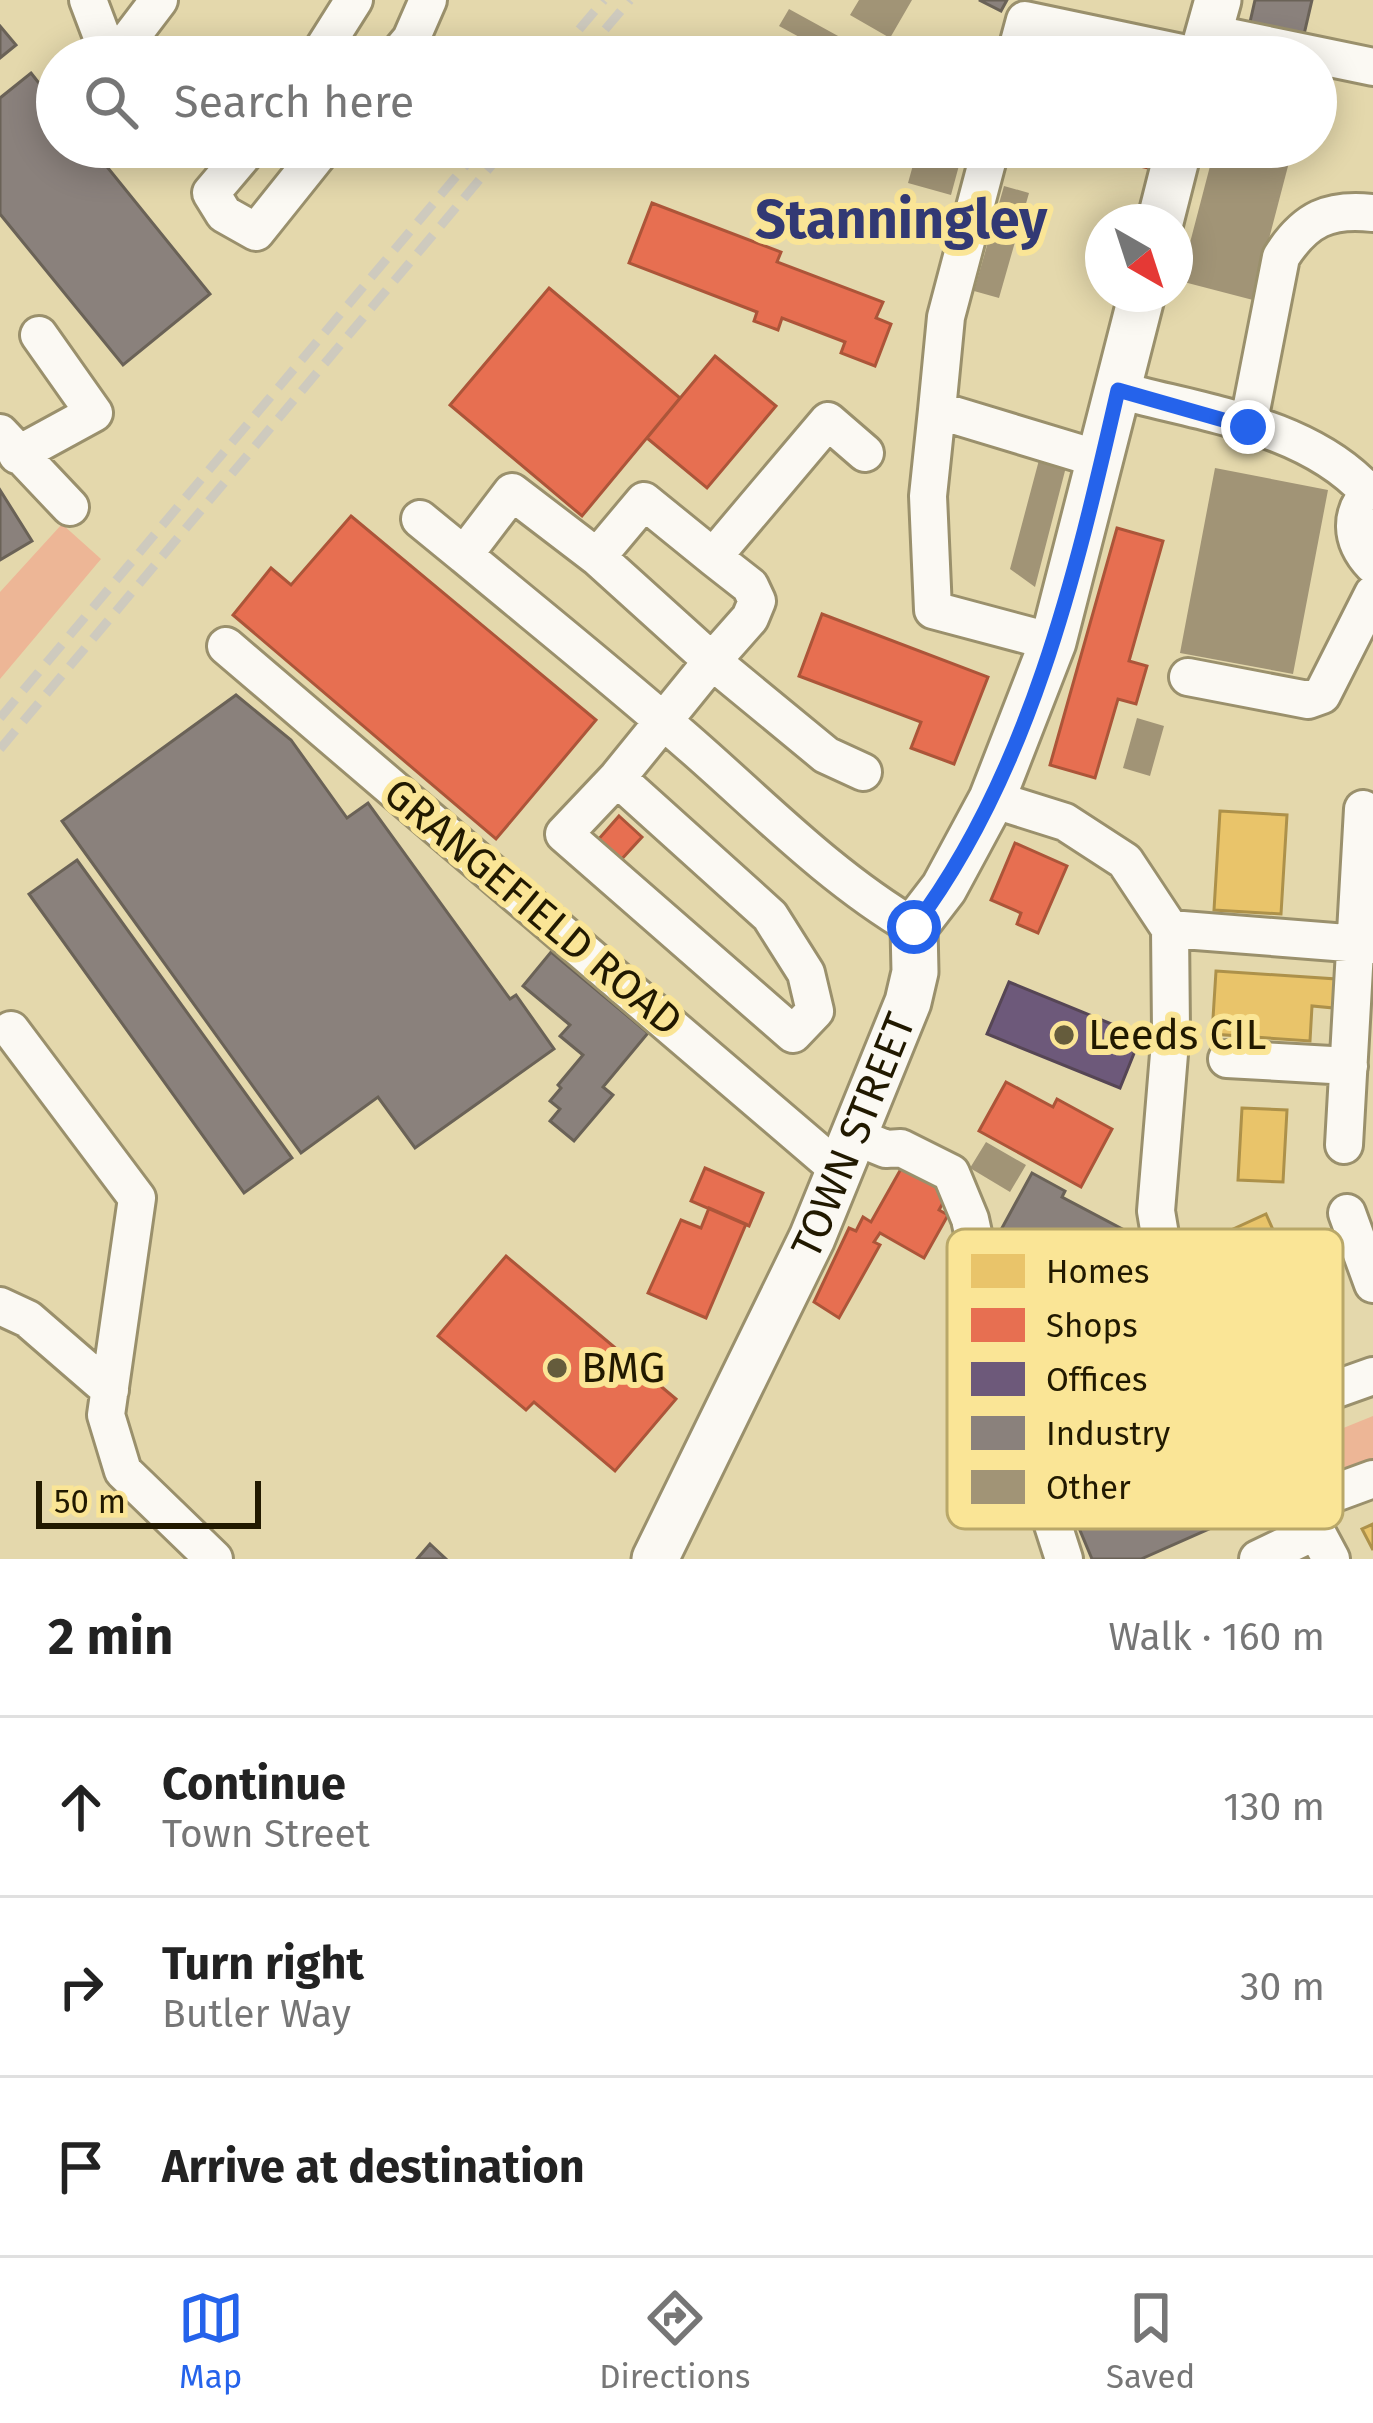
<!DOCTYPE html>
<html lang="en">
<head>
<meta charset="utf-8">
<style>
  body { margin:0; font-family:"Fira Sans",sans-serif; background:#f6f6f6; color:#222 }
  .compass { position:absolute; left:1085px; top:204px; width:108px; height:108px; border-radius:50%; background:#fff; box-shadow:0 6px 30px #0003; rotate:141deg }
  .scale { position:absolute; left:36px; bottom:30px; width:225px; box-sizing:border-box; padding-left:12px; border:6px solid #211900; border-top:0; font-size:33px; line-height:42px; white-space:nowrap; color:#211900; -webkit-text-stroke:9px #fae596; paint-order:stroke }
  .stop { position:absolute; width:36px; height:36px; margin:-27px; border:9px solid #2563eb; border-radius:50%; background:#fff }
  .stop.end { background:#2563eb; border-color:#fff; box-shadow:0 3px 12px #0008 }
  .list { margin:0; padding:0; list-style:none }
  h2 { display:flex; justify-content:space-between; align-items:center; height:156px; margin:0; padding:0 48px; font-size:51px }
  h2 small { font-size:39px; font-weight:400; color:#767676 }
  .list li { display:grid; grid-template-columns:78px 1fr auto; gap:36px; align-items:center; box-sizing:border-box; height:180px; padding:0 48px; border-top:3px solid #e0e0e0 }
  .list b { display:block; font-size:45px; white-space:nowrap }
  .list p { margin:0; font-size:39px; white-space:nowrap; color:#767676 }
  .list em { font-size:39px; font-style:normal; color:#767676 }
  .icon { flex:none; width:66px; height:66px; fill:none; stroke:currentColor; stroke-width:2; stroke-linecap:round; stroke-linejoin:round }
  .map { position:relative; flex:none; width:1373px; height:1559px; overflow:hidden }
  .search { position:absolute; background:#fff; box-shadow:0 6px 30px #0003; left:36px; right:36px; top:36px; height:132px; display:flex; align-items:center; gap:30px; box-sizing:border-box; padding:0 42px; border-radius:66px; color:#767676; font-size:45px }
  .sheet { height:696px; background:#fff }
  nav { display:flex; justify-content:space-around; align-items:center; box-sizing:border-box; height:168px; border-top:3px solid #e0e0e0; background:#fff; font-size:33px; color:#767676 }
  nav a { display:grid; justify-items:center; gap:6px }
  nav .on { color:#2563eb }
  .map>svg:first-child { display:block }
</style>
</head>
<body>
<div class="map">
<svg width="1373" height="1559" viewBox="0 0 1373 1559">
  <rect width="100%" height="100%" fill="#e4d8ac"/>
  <path fill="#edb696" d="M 62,524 L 101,559 L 0,679 L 0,592 Z
    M 1373,1416 L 1373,1463 L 1315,1486 L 1299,1446 Z"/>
  <path fill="#e9c46a" stroke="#ad914a" stroke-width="3" d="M 1220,811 L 1287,815 L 1281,914 L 1214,910 Z
    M 1216,971 L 1336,979 L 1334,1008 L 1312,1006 L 1310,1041 L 1212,1034 Z
    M 1242,1108 L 1287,1110 L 1283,1182 L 1238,1180 Z
    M 1266,1214 L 1285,1257 L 1213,1289 L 1194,1247 Z
    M 1373,1524 L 1373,1550 L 1362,1529 Z"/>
  <path fill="#e76f51" stroke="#ac5539" stroke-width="3" d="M 1087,147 L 1153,147 L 1148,168 L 1086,153 Z
    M 652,203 L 781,252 L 777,262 L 883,302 L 876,318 L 891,324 L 875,366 L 841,353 L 845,342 L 782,318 L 778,330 L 754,321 L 757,312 L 629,263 Z
    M 549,288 L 680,398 L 582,516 L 450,405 Z
    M 715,356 L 776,406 L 707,488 L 647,438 Z
    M 351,516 L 596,720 L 496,839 L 233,615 L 271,568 L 291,585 Z
    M 1117,528 L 1163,541 L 1129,661 L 1147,666 L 1136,704 L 1118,699 L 1095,778 L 1050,765 Z
    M 822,614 L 988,677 L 954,764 L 911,748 L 921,722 L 799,676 Z
    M 619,816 L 642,837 L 620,861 L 597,841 Z
    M 1015,843 L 1067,866 L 1038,933 L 1017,924 L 1021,913 L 991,900 Z
    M 1006,1082 L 1053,1107 L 1057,1099 L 1112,1129 L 1081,1187 L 979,1131 Z
    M 906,1160 L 944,1181 L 948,1194 L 939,1210 L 948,1215 L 924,1258 L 880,1233 L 874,1242 L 880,1245 L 839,1318 L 814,1302 L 849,1228 L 856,1231 L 863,1217 L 871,1222 Z
    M 705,1168 L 763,1193 L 749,1226 L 691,1201 Z
    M 709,1208 L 746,1224 L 706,1318 L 648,1293 L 681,1220 L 701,1228 Z
    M 506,1256 L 676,1399 L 615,1471 L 534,1402 L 526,1410 L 438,1336 Z"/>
  <path fill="#6d597a" stroke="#564655" stroke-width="3" d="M 1009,982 L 1141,1036 L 1120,1088 L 987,1034 Z"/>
  <path fill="#8a817c" stroke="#6a6257" stroke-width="3" d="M 979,0 L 1007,0 L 1001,11 Z
    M 1255,0 L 1312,0 L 1302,43 L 1248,31 Z
    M 0,26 L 16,45 L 0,58 Z
    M 31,73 L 57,106 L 57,147 L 91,147 L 210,294 L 123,365 L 0,214 L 0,98 Z
    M 0,490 L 32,541 L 0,560 Z
    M 236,695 L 291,740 L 347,818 L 368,803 L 510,999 L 516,995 L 554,1049 L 415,1148 L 378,1097 L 301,1153 L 62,821 Z
    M 77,860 L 292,1158 L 244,1193 L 29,894 Z
    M 551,952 L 648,1033 L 603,1087 L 613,1095 L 574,1141 L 550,1121 L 560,1109 L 550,1101 L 561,1088 L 558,1085 L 583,1055 L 560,1036 L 570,1025 L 523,986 Z
    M 1032,1173 L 1065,1191 L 1062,1197 L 1128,1232 L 1125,1236 L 1150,1284 L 1103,1326 L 1082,1364 L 1090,1389 L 1038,1404 L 1016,1328 L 1028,1307 L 1005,1294 L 1020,1267 L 990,1250 Z
    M 1231,1460 L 1252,1510 L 1141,1559 L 1092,1559 L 1079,1528 Z
    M 430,1544 L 446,1559 L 417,1559 Z"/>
  <path fill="#a19476" d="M 859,0 L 912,0 L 890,38 L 850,15 Z
    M 789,9 L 849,42 L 841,57 L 793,57 L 803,39 L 779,26 Z
    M 1045,41 L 1067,47 L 1065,57 L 1041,57 Z
    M 918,147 L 964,147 L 951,195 L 908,183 Z
    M 1215,147 L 1293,147 L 1253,300 L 1180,281 Z
    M 1004,186 L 1029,193 L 999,298 L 974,291 Z
    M 1039,460 L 1066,467 L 1035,587 L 1010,569 Z
    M 1215,468 L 1328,490 L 1293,674 L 1180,653 Z
    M 1137,718 L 1164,726 L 1150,776 L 1123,768 Z
    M 986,1142 L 1026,1165 L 1010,1192 L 970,1168 Z"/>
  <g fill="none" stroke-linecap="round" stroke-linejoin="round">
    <g stroke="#9a906c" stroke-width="42">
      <path id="minor" d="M 88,0 L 102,37 L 118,54 L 159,0
        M 1210,33 L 1373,67
        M 318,57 L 354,0
        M 396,57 L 411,39 L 428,0
        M 1015,57 L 1025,20 L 1201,57
        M 250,147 L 211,193 L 224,214 L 256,232 L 324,147
        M 991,147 L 946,317 L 937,410 L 1102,460
        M 1118,390 C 1202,413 1307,425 1368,492
        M 937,410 L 928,496 L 933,610 L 1053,642
        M 1248,426 L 1281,257 C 1305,219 1329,208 1373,213
        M 0,433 L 70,507
        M 865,453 L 828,421 L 713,557 L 644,501 L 597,557 L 512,492 L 464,555 C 542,620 622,684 699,752 C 768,813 834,880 914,927
        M 17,455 L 94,413 L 39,335
        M 1373,489 C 1348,512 1350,541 1373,565
        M 420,519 L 464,555
        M 597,557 L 712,661 L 617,778 L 770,916 L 806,973 L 815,1011 L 793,1034 L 564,834 L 617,778
        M 713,557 L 750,586 L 757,601 L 750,618 L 712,661 L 826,755 L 863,772
        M 226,646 L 839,1170
        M 1188,677 L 1308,700 L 1322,695 L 1373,594
        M 992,799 L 1065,822 L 1125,861 L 1170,929 L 1171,1030 L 1156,1211 L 1161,1241 L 1331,1559
        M 1170,929 L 1373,945
        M 11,1030 L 137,1198 L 106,1415 L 123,1471 L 214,1559
        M 1227,1059 L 1349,1066
        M 854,1136 L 886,1149 L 901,1148 L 951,1173 L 970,1219 L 1001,1363 L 1064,1559
        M 1344,1145 L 1363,809
        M 1347,1213 L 1373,1284
        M 0,1306 L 28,1319 L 110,1390
        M 1302,1505 L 1373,1479
        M 1048,1510 L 1255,1418 L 1373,1376
        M 1258,1559 L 1316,1531"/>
    </g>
    <g stroke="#9a906c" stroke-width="51">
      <g id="major">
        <path d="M 1202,57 L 1218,0"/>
        <path d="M 1160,222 L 1179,147"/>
        <path id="s1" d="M 655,1559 L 812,1238 L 908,1002 L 915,972 L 914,927 L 944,888 L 992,799 L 1053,642 L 1142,294"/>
      </g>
    </g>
    <use href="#minor" stroke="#fbf9f3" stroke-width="36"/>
    <use href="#major" stroke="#fbf9f3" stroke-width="45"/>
    <path stroke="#cecabe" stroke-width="9" stroke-dasharray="24 12" stroke-linecap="butt" d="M 556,57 L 604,0
      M 582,57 L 630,0
      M 0,718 L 481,147
      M 0,749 L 507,147"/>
  </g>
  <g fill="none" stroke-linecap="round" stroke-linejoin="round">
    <path stroke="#2563eb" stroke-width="15" d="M 914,927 C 1029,774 1076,574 1118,390 L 1248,427"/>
  </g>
  <g fill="#655c3c" stroke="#fae596" stroke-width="4.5">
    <circle cx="1064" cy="1035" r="12"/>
    <circle cx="557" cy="1368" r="12"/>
  </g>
  <g text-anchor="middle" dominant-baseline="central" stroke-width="12" stroke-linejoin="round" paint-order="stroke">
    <g font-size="42" fill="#211900" stroke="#fae596">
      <text transform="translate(533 907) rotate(40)">GRANGEFIELD ROAD</text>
      <text stroke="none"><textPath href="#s1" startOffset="468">TOWN STREET</textPath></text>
    </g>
    <g font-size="42" fill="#211900" stroke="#fae596" text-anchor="start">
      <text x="1088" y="1035">Leeds CIL</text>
      <text x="581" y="1368">BMG</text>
    </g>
    <g font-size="54" font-weight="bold" fill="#323974" stroke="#fae596">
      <text x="901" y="220">Stanningley</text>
    </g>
  </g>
  <rect x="947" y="1229" width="396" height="300" rx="18" fill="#fae596" stroke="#b9a869" stroke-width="3"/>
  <rect x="971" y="1254" width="54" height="34" fill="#e9c46a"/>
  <rect x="971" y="1308" width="54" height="34" fill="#e76f51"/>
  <rect x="971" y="1362" width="54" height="34" fill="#6d597a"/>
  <rect x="971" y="1416" width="54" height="34" fill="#8a817c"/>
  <rect x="971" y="1470" width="54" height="34" fill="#a19476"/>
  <g font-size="33" fill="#211900">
    <text x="1046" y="1283">Homes</text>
    <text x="1046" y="1337">Shops</text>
    <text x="1046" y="1391">Offices</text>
    <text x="1046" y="1445">Industry</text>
    <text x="1046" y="1499">Other</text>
  </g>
</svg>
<svg class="compass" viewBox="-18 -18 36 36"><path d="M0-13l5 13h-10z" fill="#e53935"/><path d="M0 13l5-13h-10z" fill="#767676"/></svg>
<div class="scale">50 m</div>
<div class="stop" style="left:914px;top:927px"></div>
<div class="stop end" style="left:1248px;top:427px"></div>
<div class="search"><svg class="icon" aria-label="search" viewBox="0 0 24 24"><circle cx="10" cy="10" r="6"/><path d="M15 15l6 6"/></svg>Search here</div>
</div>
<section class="sheet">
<h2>2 min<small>Walk · 160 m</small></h2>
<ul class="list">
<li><svg class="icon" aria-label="ahead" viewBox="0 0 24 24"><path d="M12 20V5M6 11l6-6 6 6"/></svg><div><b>Continue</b><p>Town Street</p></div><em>130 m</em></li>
<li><svg class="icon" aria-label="right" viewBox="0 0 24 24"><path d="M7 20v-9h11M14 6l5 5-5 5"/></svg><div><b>Turn right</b><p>Butler Way</p></div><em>30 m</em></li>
<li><svg class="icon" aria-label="arrive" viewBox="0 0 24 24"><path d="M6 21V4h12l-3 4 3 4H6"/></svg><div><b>Arrive at destination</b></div></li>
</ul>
</section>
<nav>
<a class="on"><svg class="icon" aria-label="map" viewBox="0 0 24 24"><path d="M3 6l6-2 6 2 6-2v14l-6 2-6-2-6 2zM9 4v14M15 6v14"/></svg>Map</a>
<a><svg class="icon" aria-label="directions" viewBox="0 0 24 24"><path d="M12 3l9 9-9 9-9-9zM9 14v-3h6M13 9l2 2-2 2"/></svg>Directions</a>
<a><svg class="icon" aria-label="saved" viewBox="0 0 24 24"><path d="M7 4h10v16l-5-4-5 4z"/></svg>Saved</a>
</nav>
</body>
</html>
